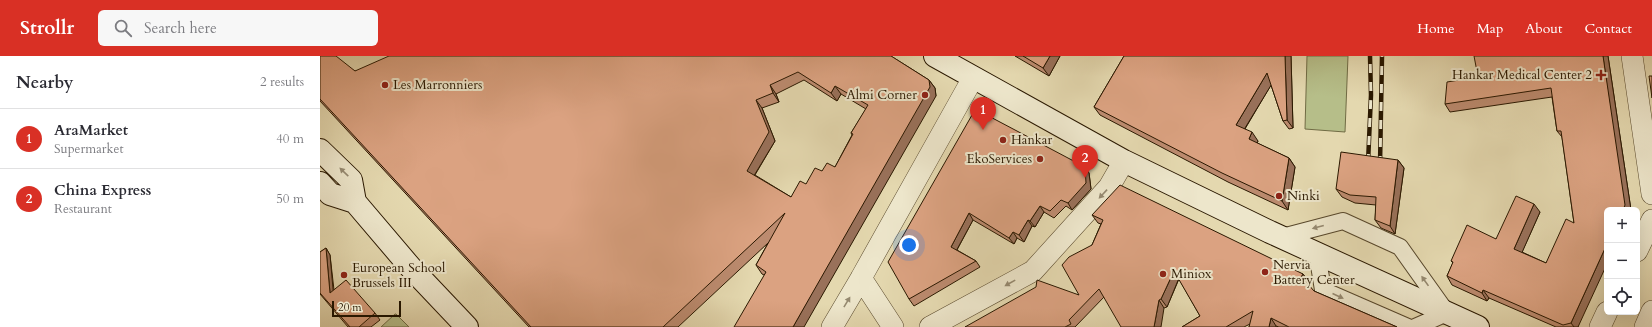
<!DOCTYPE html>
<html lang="en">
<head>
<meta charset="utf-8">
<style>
  body { margin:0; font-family:Cardo,serif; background:#f7f7f7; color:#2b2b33 }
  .controls { position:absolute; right:12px; bottom:12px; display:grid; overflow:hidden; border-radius:6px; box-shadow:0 4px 16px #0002 }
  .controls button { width:36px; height:36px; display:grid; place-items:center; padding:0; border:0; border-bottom:1px solid #e1e1e2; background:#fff; color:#2b2b33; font:20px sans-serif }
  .scale { position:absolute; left:12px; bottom:10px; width:69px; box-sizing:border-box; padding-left:4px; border:2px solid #2a1800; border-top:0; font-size:11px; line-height:14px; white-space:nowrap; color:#2a1800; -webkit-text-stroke:3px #ede6cb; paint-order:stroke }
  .you { position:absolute; left:589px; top:189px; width:14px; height:14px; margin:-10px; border:3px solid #fff; border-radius:50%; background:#1a73e8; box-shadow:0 0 0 6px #1a73e833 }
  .badge { display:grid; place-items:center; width:26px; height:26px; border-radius:50%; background:#d93025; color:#fff; font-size:13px; font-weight:700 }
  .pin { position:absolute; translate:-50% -33px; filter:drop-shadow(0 1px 2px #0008) }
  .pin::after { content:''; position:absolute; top:21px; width:14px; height:12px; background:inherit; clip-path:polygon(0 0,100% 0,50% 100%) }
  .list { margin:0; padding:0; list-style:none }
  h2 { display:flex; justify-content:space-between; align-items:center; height:52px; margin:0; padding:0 16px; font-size:17px }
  h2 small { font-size:13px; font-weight:400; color:#7c7c81 }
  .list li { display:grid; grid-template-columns:26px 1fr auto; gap:12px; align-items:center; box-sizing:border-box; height:60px; padding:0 16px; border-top:1px solid #e1e1e2 }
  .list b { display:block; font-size:15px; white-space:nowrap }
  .list p { margin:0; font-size:13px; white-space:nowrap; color:#7c7c81 }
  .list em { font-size:13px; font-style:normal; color:#7c7c81 }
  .icon { flex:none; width:22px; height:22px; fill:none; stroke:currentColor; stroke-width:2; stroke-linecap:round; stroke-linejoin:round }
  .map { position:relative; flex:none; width:1332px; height:271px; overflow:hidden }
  header { display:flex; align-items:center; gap:24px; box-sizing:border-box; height:56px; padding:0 20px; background:#d93025; color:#fff }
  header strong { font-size:19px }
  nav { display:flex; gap:22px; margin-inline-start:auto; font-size:14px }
  .search { width:280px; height:36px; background:#f7f7f7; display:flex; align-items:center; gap:10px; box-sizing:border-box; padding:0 14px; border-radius:6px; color:#7c7c81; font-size:15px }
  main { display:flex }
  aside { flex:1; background:#fff }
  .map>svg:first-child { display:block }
</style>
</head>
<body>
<header>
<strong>Strollr</strong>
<div class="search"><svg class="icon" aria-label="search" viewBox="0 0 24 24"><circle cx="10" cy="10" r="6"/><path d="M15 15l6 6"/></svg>Search here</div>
<nav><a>Home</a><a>Map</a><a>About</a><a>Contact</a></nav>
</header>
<main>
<aside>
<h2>Nearby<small>2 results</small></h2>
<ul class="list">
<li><span class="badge">1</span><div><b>AraMarket</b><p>Supermarket</p></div><em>40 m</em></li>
<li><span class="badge">2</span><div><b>China Express</b><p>Restaurant</p></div><em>50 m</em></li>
</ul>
</aside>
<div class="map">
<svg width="1332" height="271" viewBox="0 0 1332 271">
  <rect width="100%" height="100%" fill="#e4d8af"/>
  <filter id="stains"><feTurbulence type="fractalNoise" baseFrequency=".005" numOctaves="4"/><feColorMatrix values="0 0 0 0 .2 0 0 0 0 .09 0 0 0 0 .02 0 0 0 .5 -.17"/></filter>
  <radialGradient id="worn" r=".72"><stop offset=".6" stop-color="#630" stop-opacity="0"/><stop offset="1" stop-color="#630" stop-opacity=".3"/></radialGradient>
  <path fill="#b6be89" stroke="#706b44" d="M 987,0 L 1028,0 L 1025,76 L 985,73 Z
    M 76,258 L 89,271 L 61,271 L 75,258 Z"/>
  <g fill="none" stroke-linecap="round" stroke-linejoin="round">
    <g stroke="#58482c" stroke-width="18">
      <path id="pedestrian" d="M 962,181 L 1023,165 L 1080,191 L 1127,257 L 1095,271
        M 997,197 L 1003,234 L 1088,271"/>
    </g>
    <g stroke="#58482c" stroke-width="22">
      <path id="minor" d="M 1312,0 L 1332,138
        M 1317,195 L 1332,164
        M 541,222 L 573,271
        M 512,271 L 541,222 L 653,22
        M 610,271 L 713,215 L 789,131 L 804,105
        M 1280,271 L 1287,256
        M 1325,271 L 1332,255"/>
    </g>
    <g stroke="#2a1800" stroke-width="24">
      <path id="secondary" d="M 615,0 L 804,105 L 950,176 L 1158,271
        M 0,94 L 31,124 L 35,146
        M 0,127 L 10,138 L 35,146 L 92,213 L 147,271"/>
    </g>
    <use href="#pedestrian" stroke="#ede6cb" stroke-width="16"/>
    <use href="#minor" stroke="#ede6cb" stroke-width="21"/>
    <use href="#secondary" stroke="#ede6cb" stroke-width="22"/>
    <g stroke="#2a1800" stroke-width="4.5">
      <path id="rail" d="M 1048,107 L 1051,39 L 1050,0
        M 1060,109 L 1062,0"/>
    </g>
    <use href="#rail" stroke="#ede6cb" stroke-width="3" stroke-dasharray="9" stroke-linecap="butt"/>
  </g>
  <path fill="#bc8b6f" stroke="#2a1800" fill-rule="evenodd" d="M 0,0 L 35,15 L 571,0 L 609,24 L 615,32 L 616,40 L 444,219 L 442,218 L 436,209 L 448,187 L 358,271 L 209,271 L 0,45 ZM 484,24 L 517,45 L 521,38 L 546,53 L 531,77 L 532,79 L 515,111 L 502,115 L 471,141 L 435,119 L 455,85 L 442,52 L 459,46 L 456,38 Z
    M 695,0 L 740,0 L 729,20 Z
    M 804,0 L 971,0 L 973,72 L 969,73 L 963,65 L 951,29 L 925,73 L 938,85 L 937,87 L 969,102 L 975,111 L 968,154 L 908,126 L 780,59 L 774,51 Z
    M 1288,0 L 1311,154 L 1287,154 L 1258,271 L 1236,271 L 1169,242 L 1167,245 L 1132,229 L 1127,220 L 1133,207 L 1131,205 L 1176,183 L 1220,156 L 1202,196 L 1226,207 L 1254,167 L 1242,81 L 1237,75 L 1232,41 L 1130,56 L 1125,48 Z
    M 652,59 L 765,111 L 769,117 L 771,133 L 752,154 L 746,150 L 734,162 L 724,156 L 715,171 L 712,170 L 704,186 L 697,182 L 694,188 L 653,164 L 637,194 L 656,205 L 660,211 L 594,250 L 589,243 Z
    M 1078,104 L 1084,112 L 1075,178 L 1061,172 L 1055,164 L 1056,149 L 1035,147 L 1022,141 L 1016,133 Z
    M 772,159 L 983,218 L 988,225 L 987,228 L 994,235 L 1077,271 L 959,271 L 956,270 L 956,271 L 929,271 L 930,268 L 924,271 L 862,271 L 880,260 L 859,223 L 847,251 L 844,252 L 784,241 L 755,271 L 645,271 L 759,239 L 772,189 L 781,168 L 778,167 Z
    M 6,192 L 10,199 L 14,234 L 55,257 L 60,264 L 51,271 L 28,271 L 0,238 L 0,196 Z"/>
  <path fill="#99715a" stroke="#2a1800" d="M 730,0 L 740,0 L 729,20 L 723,12 Z
    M 965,0 L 971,0 L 973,72 L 967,64 Z
    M 1283,0 L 1288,0 L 1311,154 L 1303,154 Z
    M 947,17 L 953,26 L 922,77 L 916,69 Z
    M 609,24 L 615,32 L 616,40 L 484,271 L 473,271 Z
    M 450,29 L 456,38 L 459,46 L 453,37 Z
    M 515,30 L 521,38 L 517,45 L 511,37 Z
    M 436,44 L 442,52 L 455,85 L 432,123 L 427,115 Z
    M 932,76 L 938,85 L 935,92 L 929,83 Z
    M 969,102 L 975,111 L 968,154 L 962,145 Z
    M 1078,104 L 1084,112 L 1075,178 L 1070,170 Z
    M 765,111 L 769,117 L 771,133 L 752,154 L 748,147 Z
    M 1214,148 L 1220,156 L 1200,201 L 1194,193 Z
    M 720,150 L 724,156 L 715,171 L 710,165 Z
    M 649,157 L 653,164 L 635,197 L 631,191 Z
    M 708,164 L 712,170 L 704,186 L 699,179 Z
    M 693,176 L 697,182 L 694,188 L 689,182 Z
    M 1287,188 L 1287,208 L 1258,271 L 1254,271 L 1251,267 Z
    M 6,192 L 10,199 L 14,244 L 10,237 Z
    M 854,215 L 859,222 L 847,251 L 841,243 Z
    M 983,218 L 988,225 L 985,232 L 979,224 Z
    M 1163,234 L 1169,242 L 1167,245 L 1162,237 Z
    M 839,244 L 844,252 L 841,271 L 834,271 Z
    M 951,262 L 956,270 L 956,271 L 949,271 Z"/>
  <path fill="#dba281" stroke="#2a1800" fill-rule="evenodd" d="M 0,0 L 16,0 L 35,15 L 69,0 L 571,0 L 609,24 L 610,31 L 473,271 L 414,271 L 446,216 L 436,209 L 465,157 L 343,271 L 211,271 L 0,43 ZM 478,16 L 511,37 L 515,30 L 548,49 L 531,77 L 533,78 L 515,111 L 507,107 L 502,115 L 495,112 L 486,128 L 480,125 L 471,141 L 427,115 L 449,76 L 436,44 L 453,37 L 450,29 Z
    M 703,0 L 730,0 L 723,12 Z
    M 804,0 L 965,0 L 967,64 L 963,65 L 947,17 L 916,69 L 932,76 L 929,83 L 969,102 L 962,145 L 902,117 L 774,51 Z
    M 1154,0 L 1283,0 L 1305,149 L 1303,154 L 1287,154 L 1287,188 L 1251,267 L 1243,269 L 1163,234 L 1162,237 L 1127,220 L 1133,206 L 1131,205 L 1147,169 L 1176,183 L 1196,140 L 1214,148 L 1194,193 L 1226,207 L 1246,163 L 1254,167 L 1241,75 L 1237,75 L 1231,32 L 1125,48 L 1127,26 L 1158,21 Z
    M 1329,20 L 1332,20 L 1332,42 Z
    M 661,56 L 765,111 L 766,127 L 748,147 L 741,144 L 730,155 L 720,150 L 710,165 L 708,164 L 699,179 L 693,176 L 689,182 L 649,157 L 631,191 L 656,205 L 589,243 L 568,206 L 652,59 Z
    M 1021,96 L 1078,104 L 1070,170 L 1055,164 L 1056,141 L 1030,139 L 1016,133 Z
    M 800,129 L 983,218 L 979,224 L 988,228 L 994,235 L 1077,271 L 969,271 L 951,262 L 949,271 L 929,271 L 933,255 L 906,271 L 862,271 L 880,260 L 854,215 L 841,243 L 839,244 L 834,271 L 801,271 L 779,233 L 749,264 L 751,268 L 745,271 L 645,271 L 716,231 L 717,224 L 759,239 L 742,209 L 749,201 L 772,189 L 783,164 L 772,159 Z
    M 6,192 L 10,237 L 26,224 L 55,257 L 39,271 L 30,271 L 0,237 L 0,196 Z"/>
  <defs><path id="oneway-solid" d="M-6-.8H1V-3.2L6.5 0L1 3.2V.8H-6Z"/></defs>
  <g fill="#958970">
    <use href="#oneway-solid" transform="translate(24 116) rotate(-136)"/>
    <use href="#oneway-solid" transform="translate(783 138) rotate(133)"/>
    <use href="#oneway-solid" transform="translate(998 171) rotate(165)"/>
    <use href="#oneway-solid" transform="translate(1105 225) rotate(-125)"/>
    <use href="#oneway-solid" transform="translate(690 227) rotate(151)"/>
    <use href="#oneway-solid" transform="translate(1018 240) rotate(24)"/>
    <use href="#oneway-solid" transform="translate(527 246) rotate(-59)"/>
  </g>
  <g fill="#8f2418" stroke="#ede6cb" stroke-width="1.5">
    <path d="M1279 13h4v4h4v4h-4v4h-4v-4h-4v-4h4z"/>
    <circle cx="65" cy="29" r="4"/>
    <circle cx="605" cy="39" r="4"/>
    <circle cx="683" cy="84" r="4"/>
    <circle cx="720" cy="103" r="4"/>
    <circle cx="959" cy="140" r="4"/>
    <circle cx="945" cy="216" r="4"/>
    <circle cx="843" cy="218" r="4"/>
    <circle cx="24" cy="219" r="4"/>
  </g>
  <g text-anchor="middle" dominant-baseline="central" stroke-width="4" stroke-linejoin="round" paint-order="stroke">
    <g font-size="13" fill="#2a1800" stroke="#ede6cb" text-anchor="start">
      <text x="1272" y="19" text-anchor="end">Hankar Medical Center 2</text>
      <text x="73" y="29">Les Marronniers</text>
      <text x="597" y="39" text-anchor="end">Almi Corner</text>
      <text x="691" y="84">Hankar</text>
      <text x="712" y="103" text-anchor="end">EkoServices</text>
      <text x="967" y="140">Ninki</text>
      <text x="953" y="209">Nervia<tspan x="953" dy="15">Battery Center</tspan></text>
      <text x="32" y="212">European School<tspan x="32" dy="15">Brussels III</tspan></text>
      <text x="851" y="218">Miniox</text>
    </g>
  </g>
  <rect width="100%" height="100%" filter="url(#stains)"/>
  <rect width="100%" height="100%" fill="url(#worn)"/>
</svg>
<div class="controls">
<button>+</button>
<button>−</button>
<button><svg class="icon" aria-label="locate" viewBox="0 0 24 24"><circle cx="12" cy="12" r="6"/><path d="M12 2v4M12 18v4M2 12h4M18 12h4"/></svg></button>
</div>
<div class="scale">20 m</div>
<div class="you"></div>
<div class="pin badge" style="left:663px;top:74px">1</div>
<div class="pin badge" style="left:765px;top:122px">2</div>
</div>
</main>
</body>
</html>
